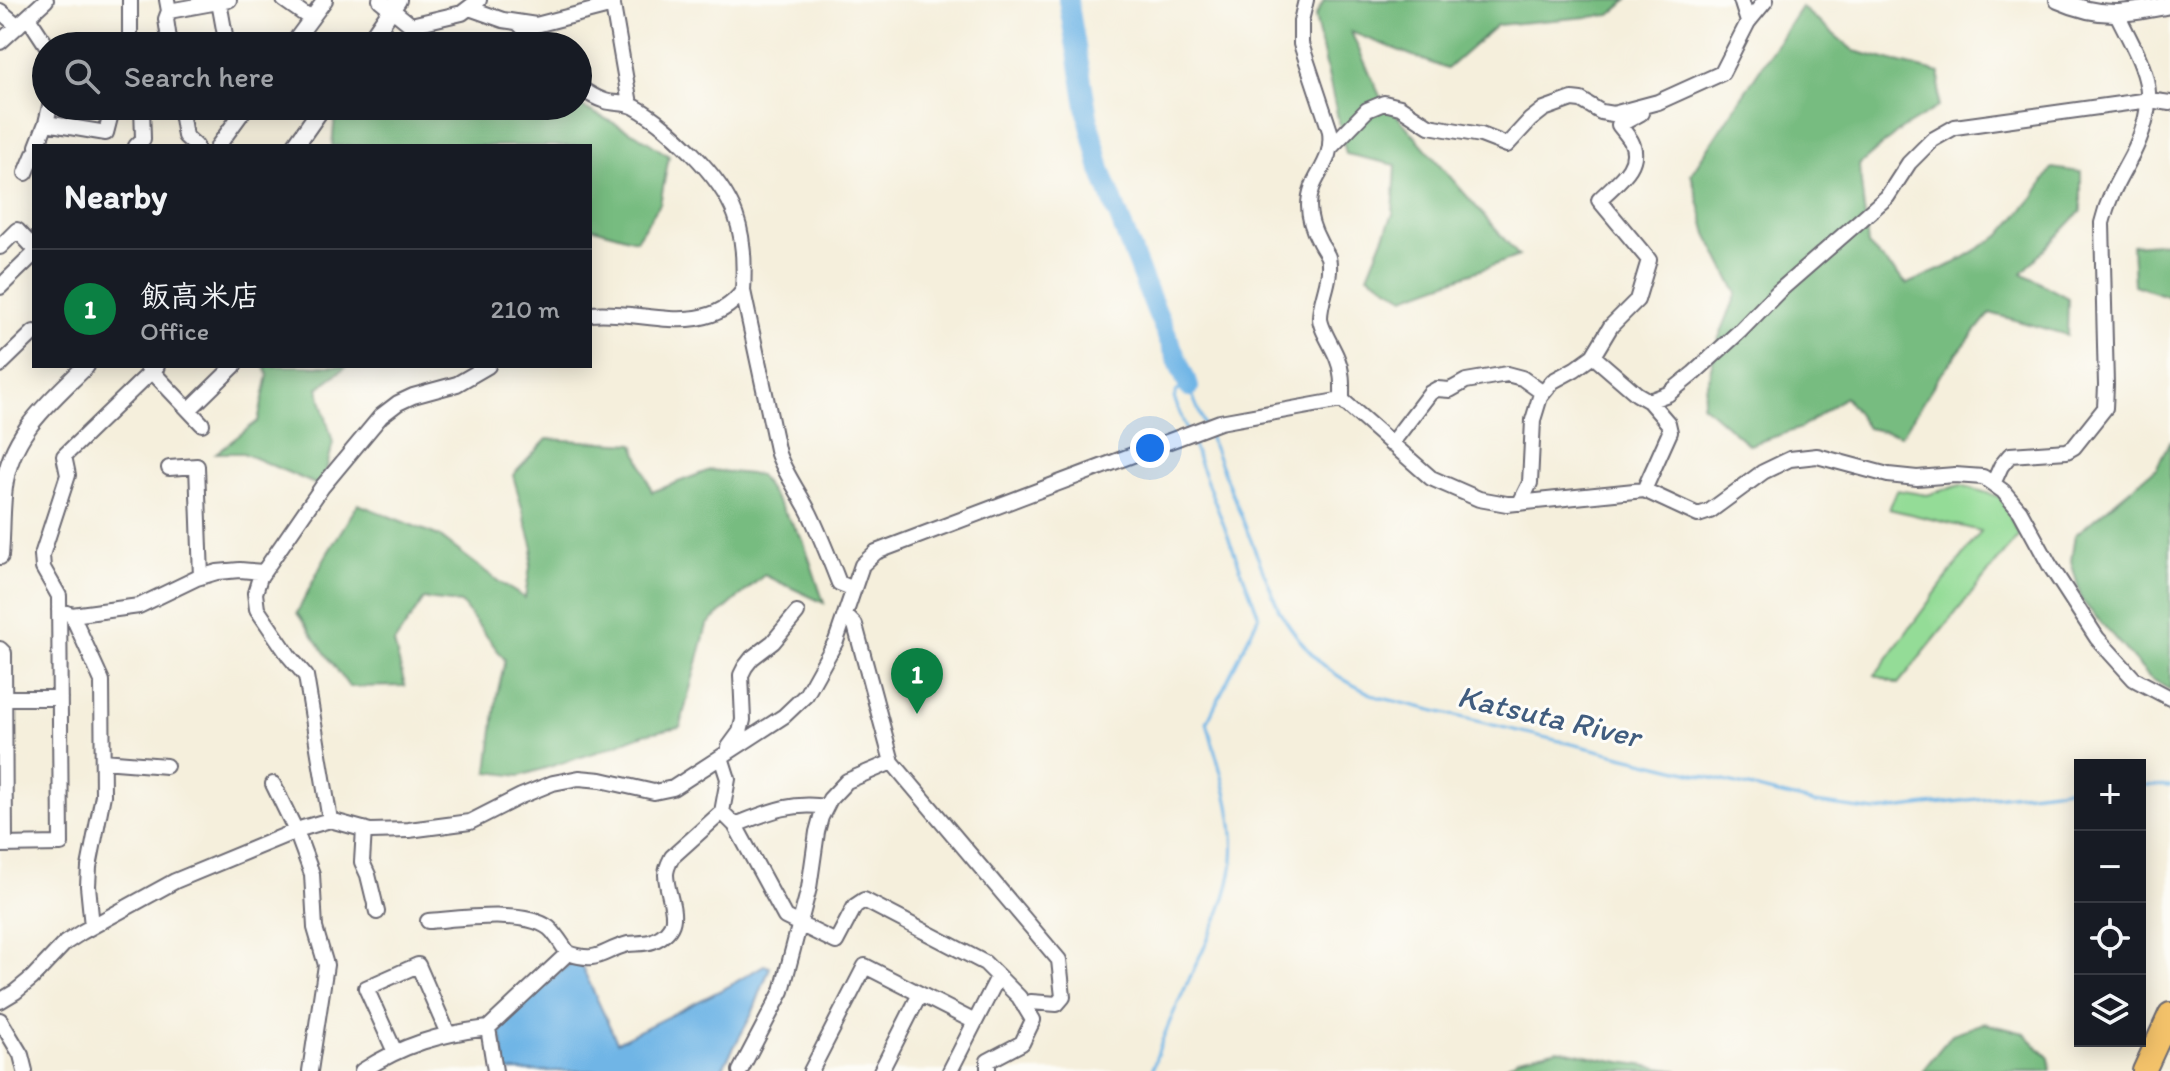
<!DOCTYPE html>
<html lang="en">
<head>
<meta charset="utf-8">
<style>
  body { margin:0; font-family:Itim,"Klee One",sans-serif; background:#242831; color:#f1f3f6 }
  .controls { position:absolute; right:24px; bottom:24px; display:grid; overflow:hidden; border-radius:0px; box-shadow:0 4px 20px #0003 }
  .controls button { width:72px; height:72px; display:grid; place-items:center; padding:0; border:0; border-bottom:2px solid #363941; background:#171b24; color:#f1f3f6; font:40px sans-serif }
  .you { position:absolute; left:1150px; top:448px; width:28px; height:28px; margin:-20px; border:6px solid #fff; border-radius:50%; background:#1a73e8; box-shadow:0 0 0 12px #1a73e833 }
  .badge { display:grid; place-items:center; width:52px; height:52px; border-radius:50%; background:#0b8043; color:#fff; font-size:26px; font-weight:700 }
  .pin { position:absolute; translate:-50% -66px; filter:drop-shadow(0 2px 4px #0008) }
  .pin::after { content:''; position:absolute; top:42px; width:28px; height:24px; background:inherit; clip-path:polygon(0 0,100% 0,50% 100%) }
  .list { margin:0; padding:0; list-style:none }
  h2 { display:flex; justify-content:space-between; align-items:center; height:104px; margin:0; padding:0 32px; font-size:34px }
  h2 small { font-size:26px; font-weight:400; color:#9ea1a6 }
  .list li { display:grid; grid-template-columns:52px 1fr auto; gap:24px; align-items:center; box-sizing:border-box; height:120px; padding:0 32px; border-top:2px solid #363941 }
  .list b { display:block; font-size:30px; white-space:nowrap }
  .list p { margin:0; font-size:26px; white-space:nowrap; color:#9ea1a6 }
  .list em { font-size:26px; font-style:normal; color:#9ea1a6 }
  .icon { flex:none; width:44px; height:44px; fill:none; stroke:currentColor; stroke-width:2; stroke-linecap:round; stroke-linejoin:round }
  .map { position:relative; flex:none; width:2170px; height:1071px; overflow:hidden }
  .search { position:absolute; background:#171b24; box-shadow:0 4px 20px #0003; left:32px; top:32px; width:560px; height:88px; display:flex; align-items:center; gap:20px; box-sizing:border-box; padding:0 28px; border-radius:44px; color:#9ea1a6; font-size:30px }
  .panel { position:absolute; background:#171b24; box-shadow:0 4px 20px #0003; left:32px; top:144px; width:560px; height:224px; border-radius:0px }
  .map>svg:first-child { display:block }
</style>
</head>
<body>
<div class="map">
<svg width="2170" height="1071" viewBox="0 0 2170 1071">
  <rect width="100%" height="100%" fill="#fdfcf7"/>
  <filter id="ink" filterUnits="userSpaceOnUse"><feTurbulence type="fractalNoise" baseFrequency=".0125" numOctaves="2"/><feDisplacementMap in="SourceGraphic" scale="16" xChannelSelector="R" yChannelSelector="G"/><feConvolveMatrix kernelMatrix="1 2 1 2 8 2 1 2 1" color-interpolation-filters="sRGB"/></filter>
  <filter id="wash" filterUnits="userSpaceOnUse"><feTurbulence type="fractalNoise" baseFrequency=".006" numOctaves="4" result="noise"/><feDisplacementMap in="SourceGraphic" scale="32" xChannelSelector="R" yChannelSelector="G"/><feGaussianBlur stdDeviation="1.8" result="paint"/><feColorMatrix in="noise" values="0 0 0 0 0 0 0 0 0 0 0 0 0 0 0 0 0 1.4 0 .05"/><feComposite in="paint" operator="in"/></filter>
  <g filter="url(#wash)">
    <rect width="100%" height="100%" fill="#f5efdc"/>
    <path fill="#94dc97" stroke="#5b7f69" stroke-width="2" d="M 1961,485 L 2000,497 L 2019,535 L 1898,684 L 1875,675 L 1981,531 L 1889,509 L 1897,490 L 1927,495 Z"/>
    <path fill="#77bc80" stroke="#4c6f5e" stroke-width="2" d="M 1324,0 L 1628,0 L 1610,15 L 1497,25 L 1447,69 L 1351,32 L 1380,96 L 1519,256 L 1405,297 L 1368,275 L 1393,214 L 1396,165 L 1346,154 L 1315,17 Z
      M 1801,7 L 1854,51 L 1940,73 L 1938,107 L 1900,130 L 1859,165 L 1868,245 L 1907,284 L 1955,263 L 2001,235 L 2033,198 L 2052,168 L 2081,172 L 2081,211 L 2022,273 L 2068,298 L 2067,335 L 1990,313 L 1940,375 L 1902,435 L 1867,428 L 1845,397 L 1801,428 L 1749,445 L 1702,404 L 1718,340 L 1737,293 L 1707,234 L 1691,174 Z
      M 500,39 L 508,46 L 384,46 L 389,40 Z
      M 578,105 L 636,134 L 669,156 L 660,204 L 636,240 L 590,227 L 590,146 L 332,146 L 335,115 L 342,106 Z
      M 2170,242 L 2170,297 L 2134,285 L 2132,245 Z
      M 265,366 L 347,366 L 318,388 L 333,443 L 322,487 L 243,453 L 216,453 L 258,421 L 268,375 Z
      M 547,439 L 634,444 L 652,492 L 710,470 L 759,475 L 803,540 L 824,603 L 764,575 L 707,625 L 680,727 L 644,734 L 597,752 L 520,776 L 488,772 L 497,695 L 505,660 L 461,603 L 424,599 L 394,643 L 405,686 L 349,687 L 297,613 L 327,554 L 358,504 L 439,536 L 502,584 L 525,598 L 533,548 L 513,475 Z
      M 2170,440 L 2170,690 L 2149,677 L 2082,601 L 2071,561 L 2075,535 L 2157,467 Z
      M 1984,1023 L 2024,1033 L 2049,1058 L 2051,1071 L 1922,1071 L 1952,1034 Z
      M 1558,1049 L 1615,1061 L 1679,1071 L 1498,1071 L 1520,1058 Z"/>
    <path fill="#70b5e6" stroke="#496c90" stroke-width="2" d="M 571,963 L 581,965 L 617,1042 L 729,986 L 764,965 L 770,967 L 752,1014 L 721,1071 L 506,1071 L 500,1030 L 532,994 Z"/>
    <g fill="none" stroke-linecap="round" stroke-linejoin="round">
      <path stroke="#70b5e6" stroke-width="3" d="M 1187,431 L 1174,398 L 1177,391 L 1189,387 L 1204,424
        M 1207,431 L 1279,610 C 1306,655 1330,676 1378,697 L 1815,803 L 1876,811 L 2080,787
        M 2140,785 L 2170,786
        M 1152,1071 C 1163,1032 1182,995 1199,958 C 1214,927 1230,894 1233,860 C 1237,814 1218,766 1207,722 L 1259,616 L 1190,438"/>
      <path stroke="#70b5e6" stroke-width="20" d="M 1068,0 L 1088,117 L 1101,170 L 1144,282 L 1189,387"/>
    </g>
  </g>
  <g filter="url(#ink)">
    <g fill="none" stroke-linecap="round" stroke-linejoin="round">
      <g stroke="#6c6a73" stroke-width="18">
        <path id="minor" d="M 167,0 L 169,11 L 229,0
          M 284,0 L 311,19
          M 380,0 L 411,25 L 462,13 L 479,0
          M 612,0 L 630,104
          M 1306,0 L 1301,21 L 1301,44 L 1330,131 C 1334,167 1309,175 1309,206 C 1309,218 1313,230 1319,241 C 1321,246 1326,252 1328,257 C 1333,278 1320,298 1320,318 C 1320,328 1333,347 1337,358 C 1343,372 1342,385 1342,400
          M 1741,0 L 1748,22
          M 219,2 L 227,46
          M 469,8 L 503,20 L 536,25 L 613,5
          M 0,11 L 18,26
          M 169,11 L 166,19 L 170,46
          M 28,17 L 47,46
          M 517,22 L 542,46
          M 0,42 L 46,0
          M 130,46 L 130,0
          M 291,46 L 325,0
          M 578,86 C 586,92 595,98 605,101 C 615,104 625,102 635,107 C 657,119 674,135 692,153 C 736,198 747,228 743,291
          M 180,106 L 185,136 L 196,146
          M 46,123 L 106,133 L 113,106
          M 37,146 L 46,123 L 50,106
          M 136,146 L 143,139 L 142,106
          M 218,146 L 247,106
          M 1332,146 L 1367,110 L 1384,103 L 1400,107 L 1429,126 L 1481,135 L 1507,145 L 1530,120 L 1544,109 L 1572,99 L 1581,100 L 1601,112 L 1613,114 L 1658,102 L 1722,73 L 1748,22 L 1766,0
          M 26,173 L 34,154
          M 0,247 L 17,230 L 34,248
          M 0,287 L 34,254
          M 590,314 C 641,308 705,341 743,291 L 778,454 C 786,475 800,494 810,514 C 821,537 830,560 839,583 L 854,589
          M 1593,356 L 1637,394 L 1649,401 L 1668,423 L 1670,432 L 1644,490
          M 0,365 L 34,332
          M 147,366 L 202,424
          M 1342,400 L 1431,478 L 1479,499 L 1507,504 L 1644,490 L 1698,515 L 1710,511 L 1763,472 L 1790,459 L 1817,456 L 1888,475 L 1917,478 L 1955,475 L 1983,477 L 2003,491 L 2020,511 L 2049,564 L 2097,638 L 2134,679 L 2170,698
          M 1649,401 L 1668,394 L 1694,373 L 1740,331 L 1778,292 L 1887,197 L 1909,163 L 1932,140 L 1955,127 L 2149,100 L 2170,103
          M 189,410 L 234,366
          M 1391,444 L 1430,393 L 1437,389 L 1450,390 L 1466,381 L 1507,374 L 1522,378 L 1543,393
          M 169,468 L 197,466 L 201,577
          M 1993,484 L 2001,466 L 2010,455 L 2067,451 L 2074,447 L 2105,408 L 2106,385 L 2102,223 C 2109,194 2119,180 2132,155 C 2163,93 2145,70 2117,14
          M 1520,503 L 1530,483 L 1533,420 L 1540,397 L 1553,381 L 1575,369 L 1593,356 L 1611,326 L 1637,300 L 1649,260 L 1599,200 C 1614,184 1644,166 1631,141 C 1628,136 1623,130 1619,125 L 1641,113
          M 59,610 L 72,615 L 102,681 L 103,795 L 89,867 L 88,886 L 92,926
          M 72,615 L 139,606 L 197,578 L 217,572 L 240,570 L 263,572
          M 845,615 L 855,625 L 892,762 L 1059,960 L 1063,997 L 1057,1004 L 1031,1002 L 1024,1006
          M 0,649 L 4,653 L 5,845
          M 0,698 L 60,698
          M 729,747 L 740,732 L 743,720 L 741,675 L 745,667 L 752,658 L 773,642 L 797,613
          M 721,757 L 728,779 L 722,812 L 735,825 L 785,917 L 836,942 L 855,906 L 864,900 L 985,963 L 1019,997 L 1033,1020 L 1022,1043 L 988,1061 L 988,1071
          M 103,761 L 166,766
          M 273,784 L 296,831 L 312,874 L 315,928 L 326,965 L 310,1071
          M 330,820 L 306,676 L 289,656 L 257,609 L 255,593 L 260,577 L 322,487 L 381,416 L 398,403 L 413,396 L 457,384 L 488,366
          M 735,825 C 766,813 792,801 826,807
          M 364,829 L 362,862 L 368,875 L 377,912
          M 0,845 L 61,844 L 59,596 L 43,568 L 42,555 L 68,475 L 64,456 L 157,366
          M 428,921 C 457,919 525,909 549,928 C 556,934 562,945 568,953
          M 0,1001 L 15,992 L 32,978 L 65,943 L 82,932 L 175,881 L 303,828 L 330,820 L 370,831 L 409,830 L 470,822 L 521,796 L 553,783 L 579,778 L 601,780 L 654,792 L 673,788 L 784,716 L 806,695 L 836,641 L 862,565 L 876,552 L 1220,422 L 1342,400
          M 0,1020 L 21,1055 L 25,1071
          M 395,1052 L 366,988 L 418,965 L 448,1034
          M 362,1071 C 404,1044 440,1034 488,1028
          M 495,1071 L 488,1028 L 568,953 C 599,964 601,951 628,944 C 636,943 645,944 653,941 C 688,926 667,901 666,875 C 666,868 669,863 672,857 L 722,812
          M 740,1071 L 782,991 L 809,888 L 817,832 L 821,817 L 830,799 L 847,781 L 892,762
          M 811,1071 L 865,966 L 975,1022
          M 881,1071 L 920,994
          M 950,1071 L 998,977"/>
      </g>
      <g stroke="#6c6a73" stroke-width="20">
        <path id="tertiary" d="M 2058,0 C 2101,19 2126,14 2170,5
          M 366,46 L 398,0
          M 295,146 L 323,106
          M 0,556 C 2,533 1,510 4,487 C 11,432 50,402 86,366"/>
      </g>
      <g stroke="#6c6a73" stroke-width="26">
        <path id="trunk" d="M 2144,1071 L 2170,1014"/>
      </g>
      <use href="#minor" stroke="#fff" stroke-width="14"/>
      <use href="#tertiary" stroke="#fff" stroke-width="16"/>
      <use href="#trunk" stroke="#f3c26a" stroke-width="22"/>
    </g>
  </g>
  <g text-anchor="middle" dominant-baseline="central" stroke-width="6" stroke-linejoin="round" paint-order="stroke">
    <g font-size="32" font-style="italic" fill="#415d7f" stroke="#fdfcf7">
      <text transform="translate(1549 716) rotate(13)">Katsuta River</text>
    </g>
  </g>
</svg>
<div class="controls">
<button>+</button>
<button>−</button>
<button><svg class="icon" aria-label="locate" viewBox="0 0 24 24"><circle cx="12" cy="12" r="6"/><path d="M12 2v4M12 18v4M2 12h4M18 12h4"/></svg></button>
<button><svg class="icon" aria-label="layers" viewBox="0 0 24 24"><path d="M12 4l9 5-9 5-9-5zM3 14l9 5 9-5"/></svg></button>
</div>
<div class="you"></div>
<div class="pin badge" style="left:917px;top:714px">1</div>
<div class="search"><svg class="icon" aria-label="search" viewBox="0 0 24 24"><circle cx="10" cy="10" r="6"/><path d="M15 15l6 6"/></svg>Search here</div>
<section class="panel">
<h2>Nearby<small></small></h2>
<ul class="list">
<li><span class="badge">1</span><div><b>飯高米店</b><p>Office</p></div><em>210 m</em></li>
</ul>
</section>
</div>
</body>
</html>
